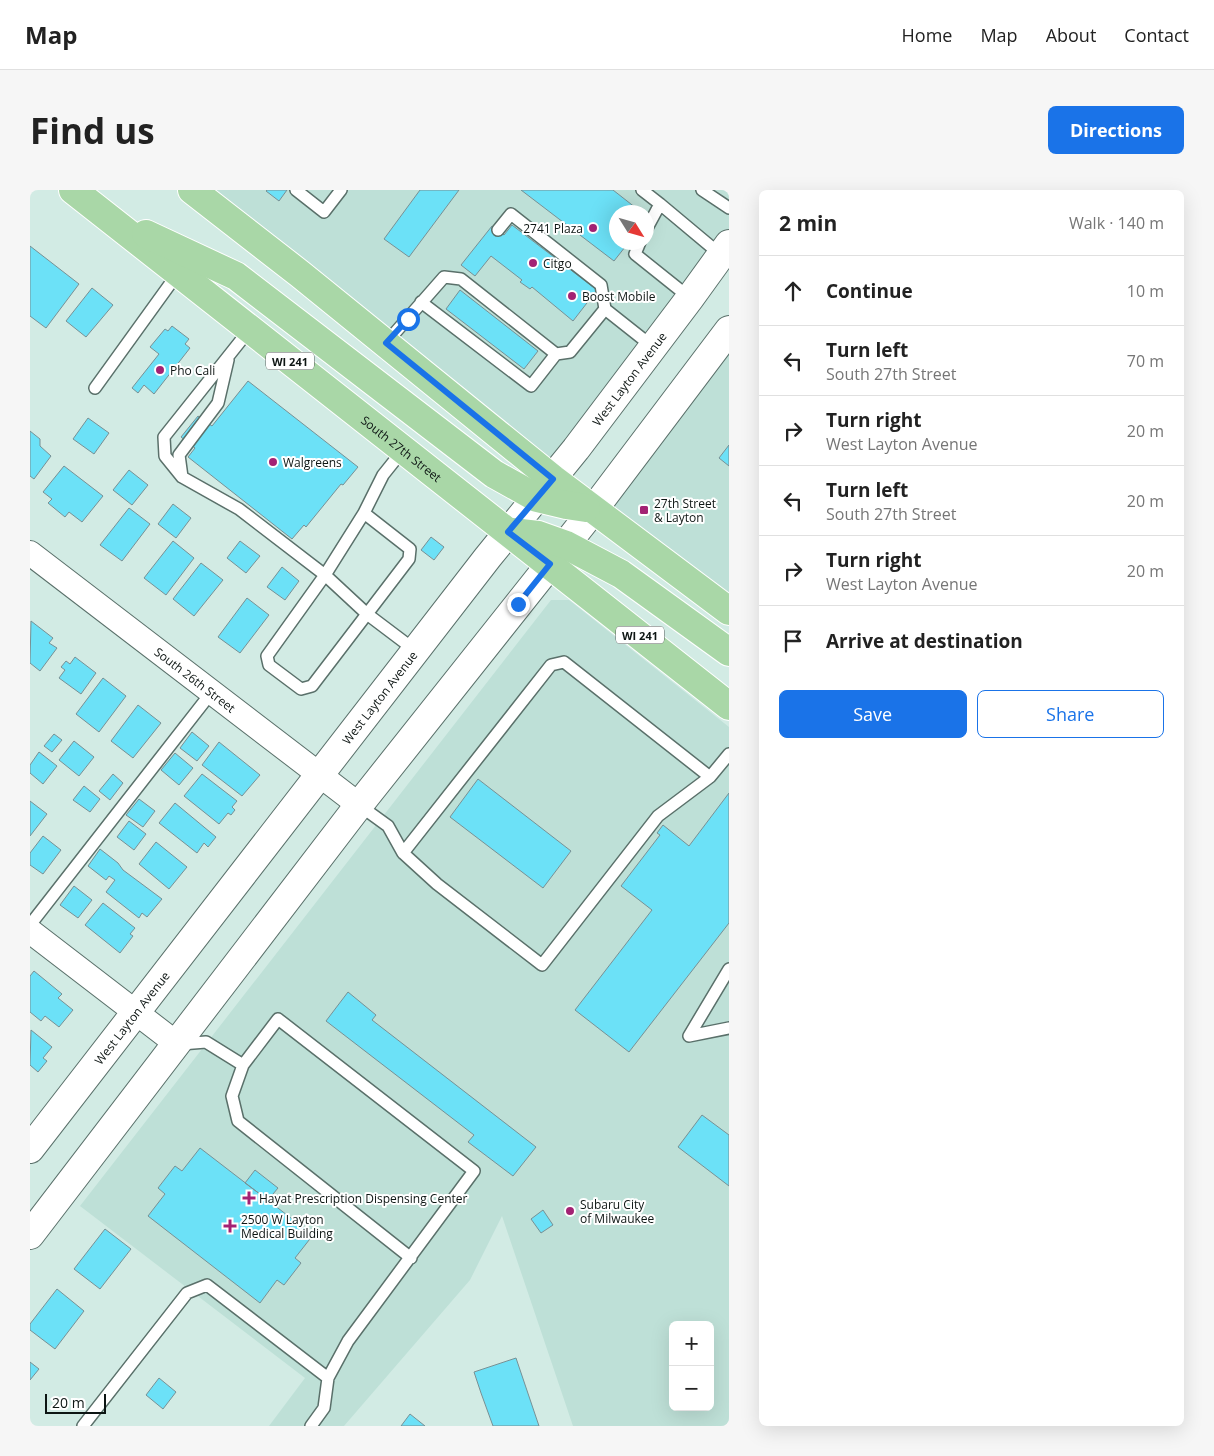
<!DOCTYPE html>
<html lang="en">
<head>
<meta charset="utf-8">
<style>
  body { margin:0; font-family:"Open Sans",sans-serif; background:#f6f6f6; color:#222 }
  .controls { position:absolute; right:15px; bottom:15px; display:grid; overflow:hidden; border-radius:8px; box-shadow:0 5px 20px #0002 }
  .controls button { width:45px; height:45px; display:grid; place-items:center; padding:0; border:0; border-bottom:1px solid #e0e0e0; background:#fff; color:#222; font:25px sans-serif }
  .compass { position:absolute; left:579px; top:15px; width:45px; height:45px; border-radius:50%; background:#fff; box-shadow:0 5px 20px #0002; rotate:127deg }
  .scale { position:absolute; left:15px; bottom:12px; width:61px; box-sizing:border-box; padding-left:5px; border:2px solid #0d1513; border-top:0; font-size:14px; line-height:18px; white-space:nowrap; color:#0d1513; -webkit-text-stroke:4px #fff; paint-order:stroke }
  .stop { position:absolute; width:15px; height:15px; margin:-11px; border:4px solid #1a73e8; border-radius:50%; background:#fff }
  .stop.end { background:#1a73e8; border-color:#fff; box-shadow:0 1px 5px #0008 }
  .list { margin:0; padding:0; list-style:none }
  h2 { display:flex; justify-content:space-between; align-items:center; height:65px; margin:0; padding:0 20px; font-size:21px }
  h2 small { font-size:16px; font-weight:400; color:#767676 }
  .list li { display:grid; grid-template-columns:32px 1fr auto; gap:15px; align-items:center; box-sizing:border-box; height:70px; padding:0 20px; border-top:1px solid #e0e0e0 }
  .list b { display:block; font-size:19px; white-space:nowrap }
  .list p { margin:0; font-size:16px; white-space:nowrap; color:#767676 }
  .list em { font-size:16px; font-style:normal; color:#767676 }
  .actions { display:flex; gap:10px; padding:15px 20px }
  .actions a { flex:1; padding:11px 0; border:1px solid #1a73e8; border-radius:8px; text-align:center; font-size:18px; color:#1a73e8 }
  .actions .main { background:#1a73e8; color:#fff }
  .icon { flex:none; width:28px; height:28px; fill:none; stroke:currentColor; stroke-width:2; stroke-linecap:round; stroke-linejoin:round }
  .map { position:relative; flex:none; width:699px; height:1236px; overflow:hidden; border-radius:8px }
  header { display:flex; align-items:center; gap:30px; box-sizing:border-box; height:70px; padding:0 25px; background:#fff; border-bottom:1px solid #e0e0e0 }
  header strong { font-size:24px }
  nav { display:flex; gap:28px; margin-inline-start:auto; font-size:18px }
  .intro { display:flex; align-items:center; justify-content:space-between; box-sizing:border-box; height:120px; padding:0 30px }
  h1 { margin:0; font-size:35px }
  .button { padding:12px 22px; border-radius:8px; background:#1a73e8; color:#fff; font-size:18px; font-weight:700 }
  main { display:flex; gap:30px; padding:0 30px }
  aside { flex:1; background:#fff; border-radius:8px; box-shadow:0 5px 20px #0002 }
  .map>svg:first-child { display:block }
</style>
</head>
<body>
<header>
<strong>Map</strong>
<nav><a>Home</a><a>Map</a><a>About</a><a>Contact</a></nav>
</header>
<div class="intro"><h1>Find us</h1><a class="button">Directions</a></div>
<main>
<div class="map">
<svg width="699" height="1236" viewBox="0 0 699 1236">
  <rect width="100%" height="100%" fill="#d2ebe4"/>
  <path fill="#bee0d7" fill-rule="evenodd" d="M 162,0 L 699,0 L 699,54 L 523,289 ZM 586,22 L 616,22 L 616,52 L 586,52 Z
    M 699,143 L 699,421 L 564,319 Z
    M 521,410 L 539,410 L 699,537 L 699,1236 L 543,1236 L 472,1026 L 440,1090 L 314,1236 L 239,1236 L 275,1188 L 50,1016 ZM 643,1135 L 680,1135 L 680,1217 L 643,1217 Z"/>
  <path fill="#6ce1f7" stroke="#789094" d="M 237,0 L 257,0 L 249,11 L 236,1 Z
    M 390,0 L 429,0 L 379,67 L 354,49 Z
    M 491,0 L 583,0 L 606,18 L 602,22 L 586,22 L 586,52 L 599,52 L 584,71 Z
    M 482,35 L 567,100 L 543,131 L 502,97 L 500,99 L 490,92 L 492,90 L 461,66 L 445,86 L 431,75 L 462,36 L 474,45 Z
    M 0,56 L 49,94 L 16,138 L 0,126 Z
    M 62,98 L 83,115 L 56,147 L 36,131 Z
    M 430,100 L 508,161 L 494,179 L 416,119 Z
    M 142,136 L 159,149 L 155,154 L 160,158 L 124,204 L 114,195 L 108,203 L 102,198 L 129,164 L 120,157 L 135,139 L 138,141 Z
    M 218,191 L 328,277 L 313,295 L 311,294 L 276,337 L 274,335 L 262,349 L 158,267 L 165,258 L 151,247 L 168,226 L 182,236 Z
    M 58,228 L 79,243 L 64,264 L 43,249 Z
    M 0,241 L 10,249 L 10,256 L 21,266 L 4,289 L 0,286 Z
    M 699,255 L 699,276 L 689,268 Z
    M 34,276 L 73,306 L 52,332 L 39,322 L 35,327 L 18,313 L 22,309 L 13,302 Z
    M 99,280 L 118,295 L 102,315 L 83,300 Z
    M 143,314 L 161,328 L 146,348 L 128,334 Z
    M 99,318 L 120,334 L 92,371 L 70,355 Z
    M 401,347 L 414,357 L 404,370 L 391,360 Z
    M 143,351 L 164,368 L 136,405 L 114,388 Z
    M 210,351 L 230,366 L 216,383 L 197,368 Z
    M 171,373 L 193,390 L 164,426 L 143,409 Z
    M 252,377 L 269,391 L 255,410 L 237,397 Z
    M 217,408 L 239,425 L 210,463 L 188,447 Z
    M 1,431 L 23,448 L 19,453 L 27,458 L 10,481 L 0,473 Z
    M 45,467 L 66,483 L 51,504 L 29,488 L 35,480 L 31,477 L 36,471 L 40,474 Z
    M 73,488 L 96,506 L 69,542 L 46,524 Z
    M 108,515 L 131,533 L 103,568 L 81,551 Z
    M 162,542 L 179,556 L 167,571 L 150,558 Z
    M 24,544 L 32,550 L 22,562 L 14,556 Z
    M 44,551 L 64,567 L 49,586 L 29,570 Z
    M 189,552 L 230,585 L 212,606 L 172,575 Z
    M 9,562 L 27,576 L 13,594 L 0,583 L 0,575 Z
    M 145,563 L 163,578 L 149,595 L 131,580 Z
    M 83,584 L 93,593 L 80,610 L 69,601 Z
    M 172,584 L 207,611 L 202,617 L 205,620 L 201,625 L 198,623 L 189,634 L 154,606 Z
    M 448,589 L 541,661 L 513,698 L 420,627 Z
    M 54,596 L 70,609 L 60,622 L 43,610 Z
    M 699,603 L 699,733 L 599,862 L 545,820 L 622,720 L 591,696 L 630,645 L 627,643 L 633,635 L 659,656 Z
    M 109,609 L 125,621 L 113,637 L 96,625 Z
    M 0,611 L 17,624 L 0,646 Z
    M 145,613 L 186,647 L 178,657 L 174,653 L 167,663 L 129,633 Z
    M 99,631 L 116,644 L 104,660 L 87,647 Z
    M 13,646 L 31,660 L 13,684 L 0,675 L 0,663 Z
    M 126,652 L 157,677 L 139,699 L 109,674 Z
    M 70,659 L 88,673 L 93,680 L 132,709 L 117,727 L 112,723 L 109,728 L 76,702 L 85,690 L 79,686 L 76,690 L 58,676 Z
    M 44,696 L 62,710 L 48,728 L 30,715 Z
    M 73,713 L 105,738 L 100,744 L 103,746 L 90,763 L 55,735 Z
    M 4,781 L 32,804 L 28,808 L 43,820 L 29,837 L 15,826 L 11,831 L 0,822 L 0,786 Z
    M 318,802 L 346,825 L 342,830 L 506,957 L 483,986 L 438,952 L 444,945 L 296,831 Z
    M 1,840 L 22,857 L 13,868 L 17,871 L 8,882 L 0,875 Z
    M 672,925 L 699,945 L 699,996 L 648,957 Z
    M 170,958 L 283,1045 L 265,1068 L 271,1073 L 254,1095 L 247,1090 L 230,1113 L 118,1026 L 135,1004 L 128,998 L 145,976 L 152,981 Z
    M 225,980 L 248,998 L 238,1010 L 215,993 Z
    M 513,1020 L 523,1035 L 511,1043 L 501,1029 Z
    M 75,1039 L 101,1059 L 70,1099 L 44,1079 Z
    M 27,1099 L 54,1121 L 25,1159 L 0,1140 L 0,1134 Z
    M 486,1168 L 509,1236 L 463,1236 L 451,1203 L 444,1182 Z
    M 0,1172 L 9,1179 L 0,1190 Z
    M 129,1188 L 146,1202 L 133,1219 L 116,1205 Z
    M 380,1224 L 395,1236 L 371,1236 Z"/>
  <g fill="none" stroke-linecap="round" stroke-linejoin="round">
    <g stroke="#5a706a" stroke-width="14">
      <path id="lane" d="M 266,0 L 294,22 L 311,0
        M 612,0 L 630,14
        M 672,0 L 699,18
        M 468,40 L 481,24 L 571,95 L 575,119
        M 616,40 L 630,14 L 691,65
        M 610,52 L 605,64 L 660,108
        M 391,112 L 501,196 L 526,164
        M 220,139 L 134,247 L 135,266 L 152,287 L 209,319 L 295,385 L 334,323
        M 356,153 L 414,87 L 431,89 L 526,164 L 540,162 L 575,119 L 623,157
        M 65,198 L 148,83
        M 373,260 L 353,285 L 334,323 L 380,359 L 379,369 L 282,496 L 271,499 L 239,475 L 237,466 L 295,385 L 337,424 L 386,461
        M 152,287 L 149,265 L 188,213 L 198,170
        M 329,615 L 358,636 L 373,663 L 521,475 L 534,472 L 680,587
        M 373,663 L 407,694 L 512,775 L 628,626 L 680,587 L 699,564
        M 0,735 L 181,503
        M 699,779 L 659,846 L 699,838
        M 151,854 L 176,852 L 213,875 L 248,829 L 444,981 L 318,1151 L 298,1188 L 294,1218 L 281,1236
        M 213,875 L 202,906 L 208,931 L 381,1068
        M 53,1236 L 157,1103 L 177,1095 L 298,1188"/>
    </g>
    <g stroke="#5a706a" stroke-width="26">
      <g id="street">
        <path id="s1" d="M 0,363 L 329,615"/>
        <path d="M 0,741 L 147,854"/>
      </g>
    </g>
    <g stroke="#5a706a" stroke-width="30">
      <g id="secondary">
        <path id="s2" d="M 0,959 L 458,367 L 546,259 L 660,108 L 699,54"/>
        <path d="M 0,1045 L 329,615 L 564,319 L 699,140"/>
      </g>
    </g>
    <g stroke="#fff" stroke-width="30">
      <g id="primary">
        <path id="s3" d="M 43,0 L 699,516"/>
        <path d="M 162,0 L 270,84 L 523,289 L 699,421"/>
        <path d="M 116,44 L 206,86 L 464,284 L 507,308 L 536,315 L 556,318"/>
        <path d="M 482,342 L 508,345 L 536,355 L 591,384 L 699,462"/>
      </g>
    </g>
    <use href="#lane" stroke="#fff" stroke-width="11"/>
    <use href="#street" stroke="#fff" stroke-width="24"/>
    <use href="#secondary" stroke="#fff" stroke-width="28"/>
    <use href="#primary" stroke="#a9d7a7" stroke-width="28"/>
  </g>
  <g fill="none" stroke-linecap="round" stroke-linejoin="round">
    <path stroke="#1a73e8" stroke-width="6" d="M 378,129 L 356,153 L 523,289 L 478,342 L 520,374 L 488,414"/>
  </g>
  <g fill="#a32274" stroke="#fff" stroke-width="2">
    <circle cx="563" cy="38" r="5"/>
    <circle cx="503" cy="73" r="5"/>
    <circle cx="542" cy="106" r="5"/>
    <circle cx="130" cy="180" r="5"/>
    <circle cx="243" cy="272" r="5"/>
    <rect x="609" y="315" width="10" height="10" rx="2.5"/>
    <path d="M216.5 1000.5h5v5h5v5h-5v5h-5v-5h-5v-5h5z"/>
    <circle cx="540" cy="1021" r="5"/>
    <path d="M197.5 1028.5h5v5h5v5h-5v5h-5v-5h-5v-5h5z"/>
  </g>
  <g text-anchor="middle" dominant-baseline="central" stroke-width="4" stroke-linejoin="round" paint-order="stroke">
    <g fill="#fff" stroke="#565b5a" stroke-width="1">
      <rect x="236" y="162.5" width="48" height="17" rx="4"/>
      <rect x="586" y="436.5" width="48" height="17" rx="4"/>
    </g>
    <g font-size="11" font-weight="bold" fill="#0d1513">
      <text x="260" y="171">WI 241</text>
      <text x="610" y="445">WI 241</text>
    </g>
    <g font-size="12" fill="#0d1513" stroke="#fff" text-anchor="start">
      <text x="553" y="38" text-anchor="end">2741 Plaza</text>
      <text x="513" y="73">Citgo</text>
      <text x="552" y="106">Boost Mobile</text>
      <text x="140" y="180">Pho Cali</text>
      <text x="253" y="272">Walgreens</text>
      <text x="624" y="313">27th Street<tspan x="624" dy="14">&amp; Layton</tspan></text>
      <text x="229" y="1008">Hayat Prescription Dispensing Center</text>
      <text x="550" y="1014">Subaru City<tspan x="550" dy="14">of Milwaukee</tspan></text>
      <text x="211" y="1029">2500 W Layton<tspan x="211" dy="14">Medical Building</tspan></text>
    </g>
    <g font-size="12" fill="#0d1513" stroke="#fff">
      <text stroke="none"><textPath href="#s2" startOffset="976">West Layton Avenue</textPath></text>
      <text stroke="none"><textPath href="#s3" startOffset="418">South 27th Street</textPath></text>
      <text stroke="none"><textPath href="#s1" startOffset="208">South 26th Street</textPath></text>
      <text stroke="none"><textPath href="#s2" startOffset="571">West Layton Avenue</textPath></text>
      <text stroke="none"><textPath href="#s2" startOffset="166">West Layton Avenue</textPath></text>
    </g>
  </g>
</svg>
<div class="controls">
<button>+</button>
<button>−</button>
</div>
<svg class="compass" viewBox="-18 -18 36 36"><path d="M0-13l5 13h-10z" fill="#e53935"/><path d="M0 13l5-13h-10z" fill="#767676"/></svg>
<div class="scale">20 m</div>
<div class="stop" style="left:378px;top:129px"></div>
<div class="stop end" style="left:488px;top:414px"></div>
</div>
<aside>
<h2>2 min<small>Walk · 140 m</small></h2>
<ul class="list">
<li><svg class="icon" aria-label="ahead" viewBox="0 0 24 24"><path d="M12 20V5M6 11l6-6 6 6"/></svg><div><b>Continue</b></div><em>10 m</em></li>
<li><svg class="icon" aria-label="left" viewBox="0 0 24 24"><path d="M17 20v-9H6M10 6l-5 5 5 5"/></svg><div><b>Turn left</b><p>South 27th Street</p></div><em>70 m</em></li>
<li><svg class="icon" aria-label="right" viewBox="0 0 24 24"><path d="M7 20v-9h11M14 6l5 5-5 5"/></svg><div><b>Turn right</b><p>West Layton Avenue</p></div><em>20 m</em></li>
<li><svg class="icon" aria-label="left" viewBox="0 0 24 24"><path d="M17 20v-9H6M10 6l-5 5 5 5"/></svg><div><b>Turn left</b><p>South 27th Street</p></div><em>20 m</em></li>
<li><svg class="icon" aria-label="right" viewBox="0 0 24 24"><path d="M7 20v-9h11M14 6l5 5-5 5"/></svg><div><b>Turn right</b><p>West Layton Avenue</p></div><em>20 m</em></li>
<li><svg class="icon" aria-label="arrive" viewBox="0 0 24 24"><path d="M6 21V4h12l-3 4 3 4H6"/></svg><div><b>Arrive at destination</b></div></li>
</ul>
<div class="actions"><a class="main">Save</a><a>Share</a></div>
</aside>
</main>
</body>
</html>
